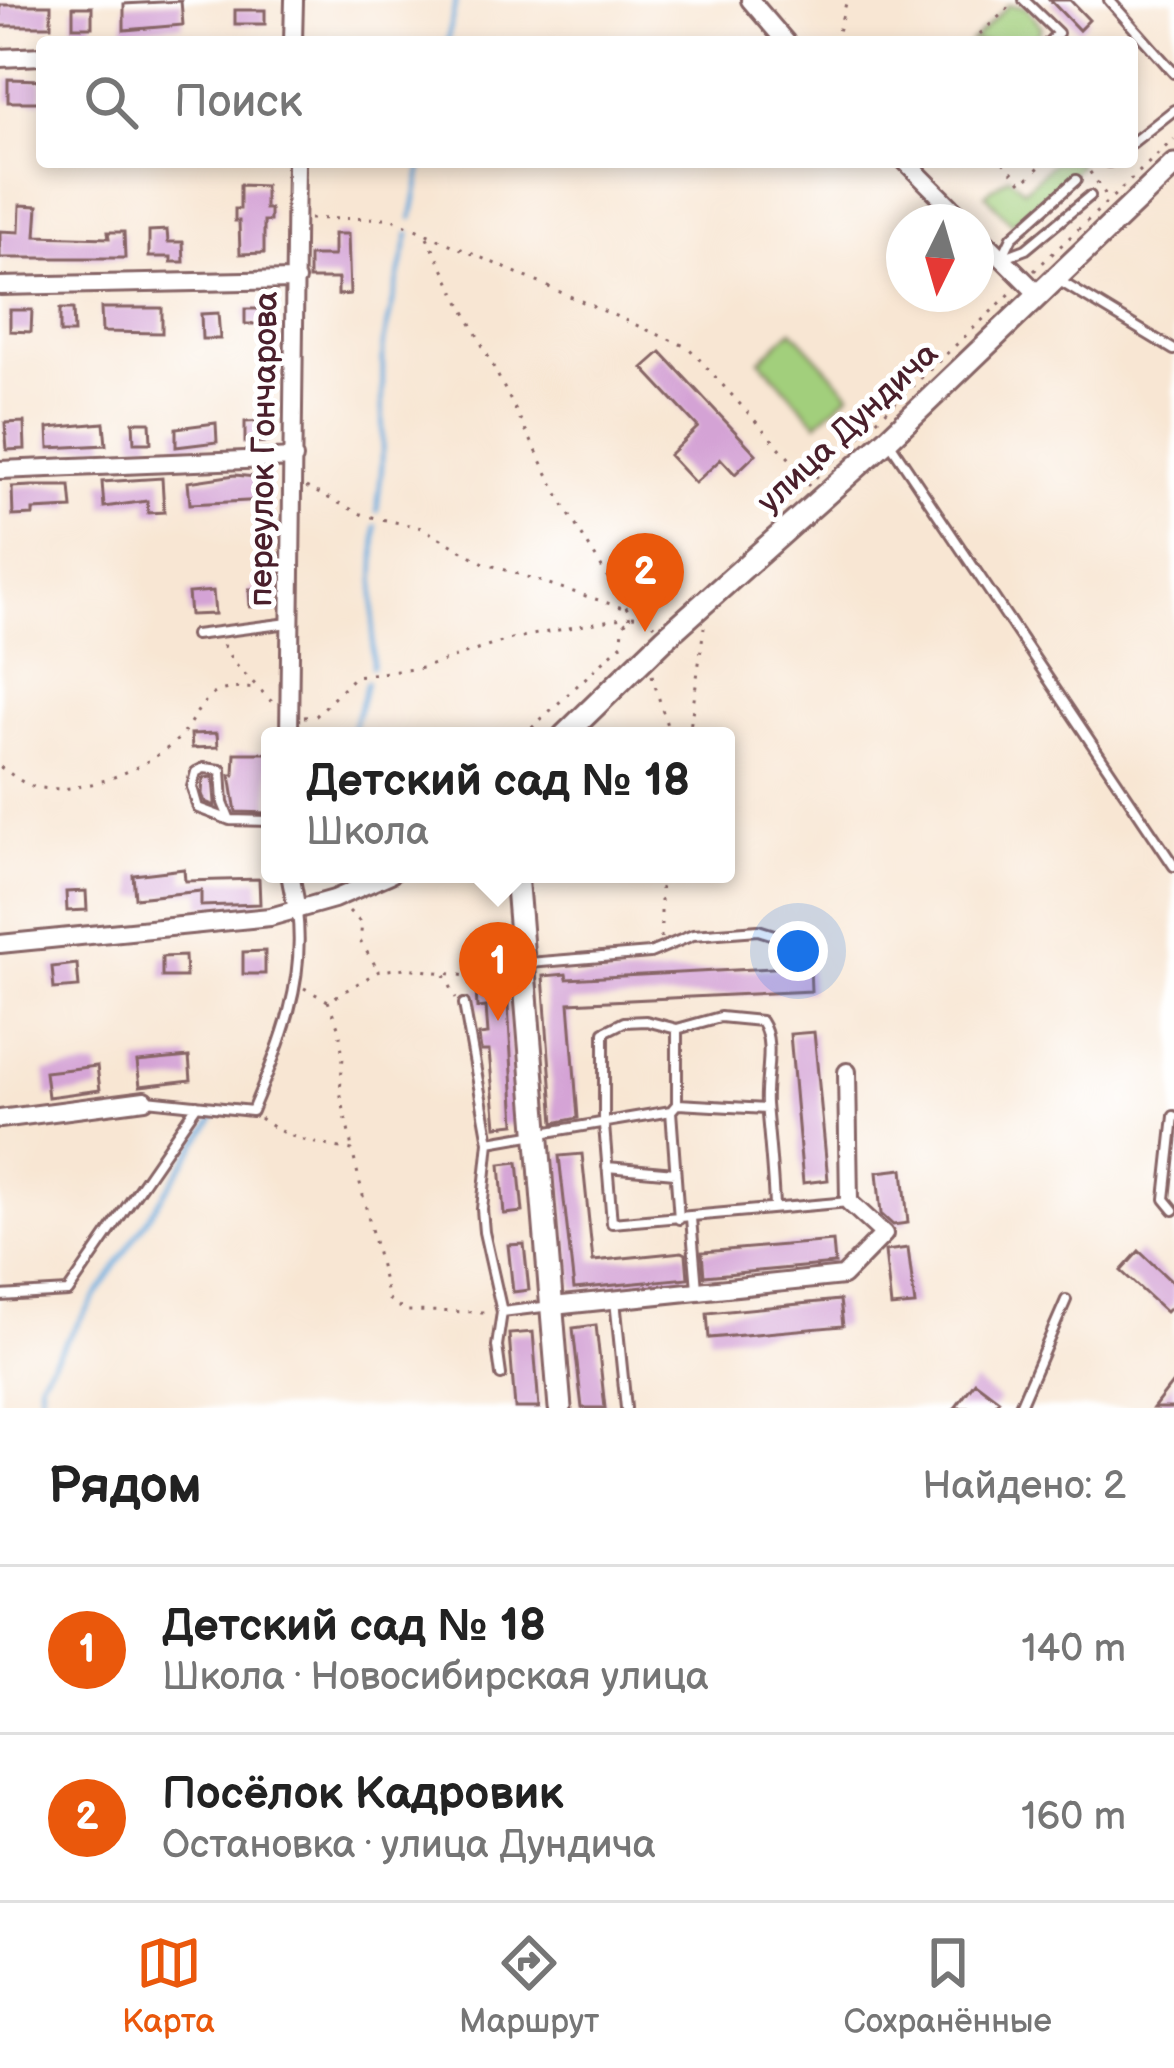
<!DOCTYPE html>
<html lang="ru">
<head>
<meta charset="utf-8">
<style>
  body { margin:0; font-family:"Balsamiq Sans",sans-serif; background:#f6f6f6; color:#222 }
  .compass { position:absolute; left:886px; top:204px; width:108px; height:108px; border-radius:50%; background:#fff; box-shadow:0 6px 18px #0003; rotate:185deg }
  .you { position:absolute; left:798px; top:951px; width:42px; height:42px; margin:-30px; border:9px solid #fff; border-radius:50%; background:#1a73e8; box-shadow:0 0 0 18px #1a73e833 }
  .badge { display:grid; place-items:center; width:78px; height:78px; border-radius:50%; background:#ea580c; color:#fff; font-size:39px; font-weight:700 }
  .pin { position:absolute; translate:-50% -99px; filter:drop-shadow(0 3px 6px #0008) }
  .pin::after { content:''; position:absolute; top:63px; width:42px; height:36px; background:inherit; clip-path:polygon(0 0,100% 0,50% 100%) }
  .popup { position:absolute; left:261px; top:727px; width:474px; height:156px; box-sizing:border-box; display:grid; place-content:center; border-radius:12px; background:#fff; filter:drop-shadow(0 3px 9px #0005); font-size:39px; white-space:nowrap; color:#767676 }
  .popup b { font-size:45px; color:#222 }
  .popup::after { content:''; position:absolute; left:50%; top:100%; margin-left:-24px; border:24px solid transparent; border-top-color:#fff }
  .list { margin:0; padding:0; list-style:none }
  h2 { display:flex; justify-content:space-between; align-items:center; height:156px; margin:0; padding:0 48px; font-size:51px }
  h2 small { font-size:39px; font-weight:400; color:#767676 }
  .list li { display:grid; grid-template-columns:78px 1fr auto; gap:36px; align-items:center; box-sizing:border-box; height:168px; padding:0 48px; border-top:3px solid #e0e0e0 }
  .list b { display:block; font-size:45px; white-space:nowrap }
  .list p { margin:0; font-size:39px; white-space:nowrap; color:#767676 }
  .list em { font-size:39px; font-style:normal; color:#767676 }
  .icon { flex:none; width:66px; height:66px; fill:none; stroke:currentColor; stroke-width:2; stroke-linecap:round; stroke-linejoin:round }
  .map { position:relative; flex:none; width:1174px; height:1408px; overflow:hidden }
  .search { position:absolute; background:#fff; box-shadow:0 6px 18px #0003; left:36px; right:36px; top:36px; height:132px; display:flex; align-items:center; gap:30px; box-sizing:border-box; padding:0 42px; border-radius:12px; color:#767676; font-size:45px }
  .sheet { height:492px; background:#fff }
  nav { display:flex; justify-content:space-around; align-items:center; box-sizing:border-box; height:168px; border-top:3px solid #e0e0e0; background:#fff; font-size:33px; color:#767676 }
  nav a { display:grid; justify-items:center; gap:6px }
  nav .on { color:#ea580c }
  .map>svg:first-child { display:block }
</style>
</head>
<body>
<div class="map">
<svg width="1174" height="1408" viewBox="0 0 1174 1408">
  <rect width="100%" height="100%" fill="#fff"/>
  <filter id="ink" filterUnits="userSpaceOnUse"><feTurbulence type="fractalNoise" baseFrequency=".00833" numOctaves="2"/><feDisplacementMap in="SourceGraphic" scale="24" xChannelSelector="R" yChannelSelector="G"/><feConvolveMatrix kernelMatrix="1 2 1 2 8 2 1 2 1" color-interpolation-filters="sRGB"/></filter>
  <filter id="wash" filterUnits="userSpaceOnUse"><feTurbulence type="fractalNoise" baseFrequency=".004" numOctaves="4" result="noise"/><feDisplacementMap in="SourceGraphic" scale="48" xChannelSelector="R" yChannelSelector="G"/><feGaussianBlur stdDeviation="2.7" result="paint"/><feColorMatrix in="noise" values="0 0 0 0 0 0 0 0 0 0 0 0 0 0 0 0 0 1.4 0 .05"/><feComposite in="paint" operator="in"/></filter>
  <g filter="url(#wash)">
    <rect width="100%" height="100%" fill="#f8e6d3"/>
    <path fill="#a2cf7c" stroke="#767754" stroke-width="3" d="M 1008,5 L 1025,7 L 1042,27 L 1035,42 L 971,42 Z
      M 1054,162 L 1077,162 L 1079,166 L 1012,224 L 985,194 L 1009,176 L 1024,190 Z
      M 792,330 L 850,393 L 817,423 L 760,360 Z"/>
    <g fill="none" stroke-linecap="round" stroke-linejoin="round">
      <path stroke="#66a9db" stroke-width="4.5" d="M 447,42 L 456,0
        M 412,218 L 423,162
        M 377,511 L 382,465 L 383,344 L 409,234
        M 372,667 L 376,526
        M 351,736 L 367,682
        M 42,1408 L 40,1380 L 215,1117"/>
    </g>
    <g id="blocks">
      <path fill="#d4a3d5" d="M 1050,0 L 1070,0 L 1089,20 L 1079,30 Z
        M 181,1 L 183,25 L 124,30 L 124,4 Z
        M 0,5 L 51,5 L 51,26 L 0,26 Z
        M 73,7 L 92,7 L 92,27 L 73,27 Z
        M 235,10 L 265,10 L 265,24 L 235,24 Z
        M 8,79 L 42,80 L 42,102 L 8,102 Z
        M 240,185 L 265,186 L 265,209 L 270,209 L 270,221 L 264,221 L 264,253 L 240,254 L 239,221 L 235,221 L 235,209 L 240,209 Z
        M 20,205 L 38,206 L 36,236 L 109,238 L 108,232 L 124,232 L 125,258 L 0,258 L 0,231 L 19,232 Z
        M 167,230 L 168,242 L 183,242 L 184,262 L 171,262 L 171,257 L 149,257 L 149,231 Z
        M 334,234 L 348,234 L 350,294 L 338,295 L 338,279 L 309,279 L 309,256 L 334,256 Z
        M 101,308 L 162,308 L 162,333 L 102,332 Z
        M 60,309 L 73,309 L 74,333 L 60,333 Z
        M 245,309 L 266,309 L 266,324 L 245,324 Z
        M 10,310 L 32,310 L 31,332 L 10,331 Z
        M 218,313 L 220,339 L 202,339 L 201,314 Z
        M 661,352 L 756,454 L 735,474 L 721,459 L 695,483 L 669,455 L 698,427 L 643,368 Z
        M 267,421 L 268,442 L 245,443 L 245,422 Z
        M 24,422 L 25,449 L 7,450 L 5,423 Z
        M 133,422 L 150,422 L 151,443 L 134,443 Z
        M 104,423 L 106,445 L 49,448 L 48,428 Z
        M 216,423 L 217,442 L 176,447 L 176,428 Z
        M 235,475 L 266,478 L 266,500 L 190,504 L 188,482 Z
        M 162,478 L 164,512 L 148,513 L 147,501 L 104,507 L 102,482 Z
        M 32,486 L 70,486 L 72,508 L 33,510 L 33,515 L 13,516 L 12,487 Z
        M 249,589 L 273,589 L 273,606 L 250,607 Z
        M 213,591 L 215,614 L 190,615 L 188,593 Z
        M 217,733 L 218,747 L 192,748 L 191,734 Z
        M 235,753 L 270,753 L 269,813 L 236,812 L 230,775 L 234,775 Z
        M 213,777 L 215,803 L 215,806 L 205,802 L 202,794 L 203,778 Z
        M 184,869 L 185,881 L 259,879 L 260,904 L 201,906 L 201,891 L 135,898 L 133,875 Z
        M 86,891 L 87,910 L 67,911 L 66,892 Z
        M 265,951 L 265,974 L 243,974 L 243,952 Z
        M 185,956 L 186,977 L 162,977 L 162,957 Z
        M 77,964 L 79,987 L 54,989 L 52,967 Z
        M 810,966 L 811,991 L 569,1003 L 578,1118 L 554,1123 L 543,976 L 566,974 L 567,979 Z
        M 507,987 L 515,1124 L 496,1126 L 489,1051 L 481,1051 L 480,1044 L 479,1035 L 488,1034 L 486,1007 L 477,1008 L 476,989 Z
        M 814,1032 L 828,1180 L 803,1183 L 790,1034 Z
        M 189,1057 L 191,1080 L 140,1086 L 137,1062 Z
        M 97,1066 L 100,1090 L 48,1097 L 45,1072 Z
        M 582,1154 L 593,1261 L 682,1252 L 686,1254 L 688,1278 L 574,1289 L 559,1156 Z
        M 518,1162 L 523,1212 L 504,1214 L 500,1164 Z
        M 903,1169 L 908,1223 L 893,1225 L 881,1214 L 877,1172 Z
        M 833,1241 L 835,1264 L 704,1276 L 702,1252 Z
        M 524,1244 L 529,1290 L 513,1292 L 508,1245 Z
        M 908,1248 L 915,1305 L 891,1307 L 885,1251 Z
        M 1139,1251 L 1174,1284 L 1174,1304 L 1166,1312 L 1121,1271 Z
        M 840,1300 L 843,1326 L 709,1338 L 707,1313 Z
        M 596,1325 L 605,1408 L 582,1408 L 573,1328 Z
        M 533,1332 L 539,1408 L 515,1408 L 509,1334 Z
        M 1174,1381 L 1174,1408 L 1153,1408 Z
        M 975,1382 L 999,1400 L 993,1408 L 955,1408 Z"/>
    </g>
  </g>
  <g filter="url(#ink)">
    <use href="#blocks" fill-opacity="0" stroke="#876566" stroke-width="3"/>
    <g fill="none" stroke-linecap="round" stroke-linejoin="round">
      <g stroke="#876566" stroke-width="14">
        <path id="lane" d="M 1024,0 L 1058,33 L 1049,42
          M 1109,0 L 1174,73
          M 1132,143 L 1174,110
          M 1108,162 L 1109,162
          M 1076,180 L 1012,237 L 1002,258 L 1026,249 L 1090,196
          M 1058,280 L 1174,350
          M 890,443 L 1174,866
          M 195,635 L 289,623
          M 230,820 L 198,808 L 192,787 L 196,772 L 204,768 L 221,770 L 223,803 L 230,820 L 270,821
          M 529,963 L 650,953 L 693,935 L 758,930 L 806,945
          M 464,1004 L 489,1142 L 482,1209 L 484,1232 L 502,1312 L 497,1346 L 501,1375
          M 147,1100 L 252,1111 C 280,1044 306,985 297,911
          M 678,1104 L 766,1109
          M 671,1111 L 679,1219
          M 1174,1116 L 1165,1199 L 1174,1210
          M 489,1142 L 671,1111 L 677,1104 L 677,1029
          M 607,1167 L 675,1173
          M 774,1208 C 773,1173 769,1139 766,1104 C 764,1078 776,1043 761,1021 L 720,1017 L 677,1029 L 646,1021 L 624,1022 L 604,1032 L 604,1125 L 612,1223 L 849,1202
          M 691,1218 L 697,1289
          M 0,1296 L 68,1292 L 197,1105
          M 615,1300 L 626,1408
          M 502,1312 L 551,1306
          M 1019,1408 L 1066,1300"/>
      </g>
      <g stroke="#876566" stroke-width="22">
        <path id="street" d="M 750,0 L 786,42
          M 293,42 L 294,0
          M 0,58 L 42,56
          M 906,162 L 966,222
          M 976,232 L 1039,295
          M 0,286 L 296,280
          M 0,470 L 294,458
          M 289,736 L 296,162
          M 290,874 L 297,910
          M 0,944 L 270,917 L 334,899 L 391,874
          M 0,1119 L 145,1100
          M 553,1306 L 843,1276 L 884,1234 L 849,1202 L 847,1072"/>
      </g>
      <g stroke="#876566" stroke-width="27">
        <path id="secondary" d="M 564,736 L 666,637 L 888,439 L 1174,165
          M 516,874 L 560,1408"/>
      </g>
      <path stroke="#876566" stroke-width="3" stroke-dasharray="3 9" stroke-linecap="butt" d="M 835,42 L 847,0
        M 971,42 L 1014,3
        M 1003,162 L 1022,183 L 1045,162
        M 1083,162 L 1108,198
        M 310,219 L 390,218 L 689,348 L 809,480
        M 427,237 L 567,511 L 628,610
        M 1034,271 L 1174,139
        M 807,486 L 1014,290
        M 306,487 L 363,515 L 422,528 L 484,563 L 626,609
        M 632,616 L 647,617 L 655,625
        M 223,645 L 234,663 L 275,705
        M 652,675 L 670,736
        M 304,717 L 316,716 L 355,676 L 422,668 L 511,639 L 632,616
        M 523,736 L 622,644 L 623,625 L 631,617
        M 689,736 L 704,627
        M 0,767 C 11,773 19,782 32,786 C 76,798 145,770 177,740 C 190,727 197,707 211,696 C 223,686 242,689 256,688
        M 349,911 L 362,924 L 360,941 L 377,968
        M 661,938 L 661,874
        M 445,975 L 456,998
        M 304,988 L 328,1001 L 379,971 L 406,968 L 467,976 L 508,967
        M 328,1001 L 339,1029 L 343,1057 L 340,1091 L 352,1148
        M 260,1118 C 287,1140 319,1144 352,1150 L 388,1299 L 405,1311 L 488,1312"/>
      <use href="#lane" stroke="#fff" stroke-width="8"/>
      <use href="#street" stroke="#fff" stroke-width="16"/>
      <use href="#secondary" stroke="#fff" stroke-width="21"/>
    </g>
  </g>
  <g text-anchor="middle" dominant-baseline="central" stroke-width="10" stroke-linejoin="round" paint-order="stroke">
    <g font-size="33" fill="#4a1f2b" stroke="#fff">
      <text transform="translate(848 428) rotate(-43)">улица Дундича</text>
      <text transform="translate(264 449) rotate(-89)">переулок Гончарова</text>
    </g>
  </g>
</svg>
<svg class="compass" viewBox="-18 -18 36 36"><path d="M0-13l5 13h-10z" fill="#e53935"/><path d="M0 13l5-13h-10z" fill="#767676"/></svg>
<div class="you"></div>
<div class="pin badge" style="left:498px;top:1021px">1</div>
<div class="popup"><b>Детский сад № 18</b>Школа</div>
<div class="pin badge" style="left:645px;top:632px">2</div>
<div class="search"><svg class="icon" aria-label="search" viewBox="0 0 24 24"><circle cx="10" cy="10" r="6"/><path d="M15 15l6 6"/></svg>Поиск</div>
</div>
<section class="sheet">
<h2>Рядом<small>Найдено: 2</small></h2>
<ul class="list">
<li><span class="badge">1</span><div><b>Детский сад № 18</b><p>Школа · Новосибирская улица</p></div><em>140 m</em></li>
<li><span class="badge">2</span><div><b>Посёлок Кадровик</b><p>Остановка · улица Дундича</p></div><em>160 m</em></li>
</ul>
</section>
<nav>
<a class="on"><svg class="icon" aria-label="map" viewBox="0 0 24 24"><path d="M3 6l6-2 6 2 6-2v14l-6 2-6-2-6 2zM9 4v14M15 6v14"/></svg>Карта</a>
<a><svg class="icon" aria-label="directions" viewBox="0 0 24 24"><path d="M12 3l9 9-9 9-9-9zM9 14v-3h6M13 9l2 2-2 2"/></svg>Маршрут</a>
<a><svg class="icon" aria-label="saved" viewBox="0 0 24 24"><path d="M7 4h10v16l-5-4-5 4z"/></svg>Сохранённые</a>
</nav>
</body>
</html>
